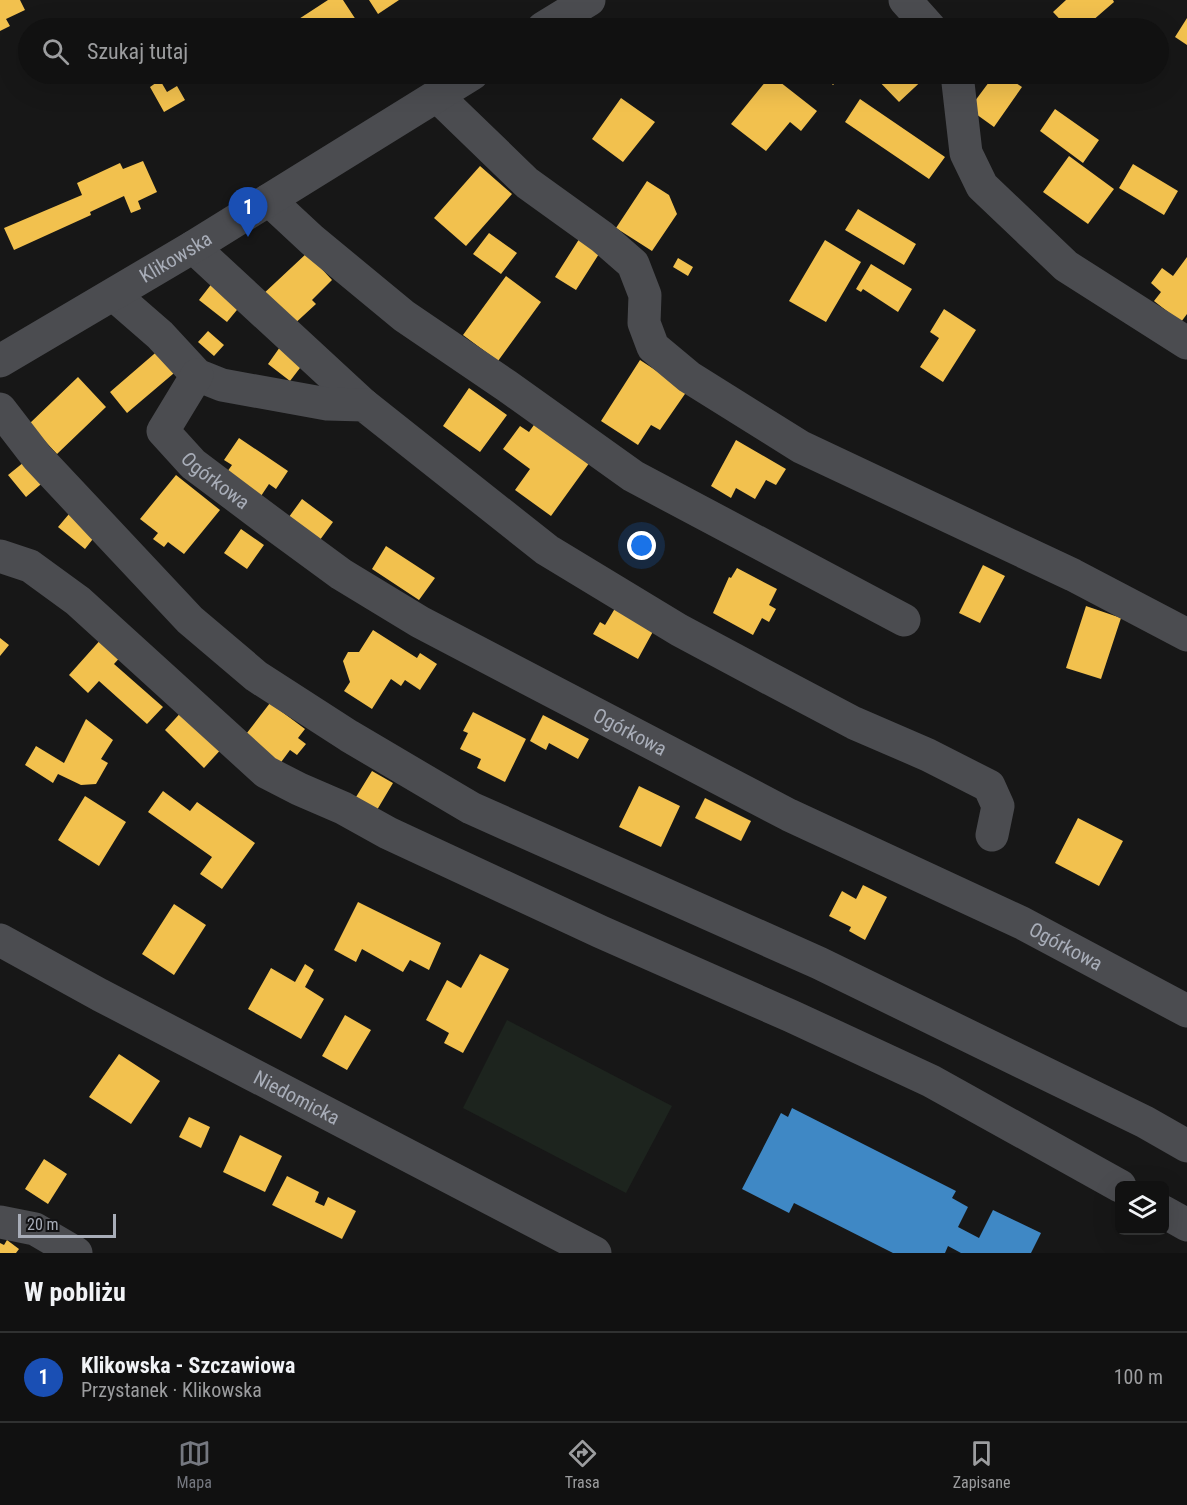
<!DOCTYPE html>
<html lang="pl">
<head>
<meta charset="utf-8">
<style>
  body { margin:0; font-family:"Roboto Condensed",sans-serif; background:#1e1f1f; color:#f1f3f6 }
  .controls { position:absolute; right:18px; bottom:18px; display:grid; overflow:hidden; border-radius:9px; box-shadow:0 6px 24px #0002 }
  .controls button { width:54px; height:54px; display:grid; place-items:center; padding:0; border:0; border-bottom:2px solid #303131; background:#111; color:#f1f3f6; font:30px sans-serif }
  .scale { position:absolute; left:18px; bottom:15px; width:98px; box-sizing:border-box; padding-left:6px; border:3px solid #a8adb8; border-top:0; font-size:16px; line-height:21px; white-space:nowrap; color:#a8adb8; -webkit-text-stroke:4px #111113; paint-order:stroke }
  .you { position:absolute; left:642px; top:546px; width:21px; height:21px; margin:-15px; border:4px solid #fff; border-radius:50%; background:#1a73e8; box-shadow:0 0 0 9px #1a73e833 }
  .badge { display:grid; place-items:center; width:39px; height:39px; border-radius:50%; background:#757880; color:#fff; font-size:20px; font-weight:700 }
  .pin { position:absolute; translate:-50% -50px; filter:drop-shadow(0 2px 3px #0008) }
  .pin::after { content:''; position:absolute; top:32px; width:21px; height:18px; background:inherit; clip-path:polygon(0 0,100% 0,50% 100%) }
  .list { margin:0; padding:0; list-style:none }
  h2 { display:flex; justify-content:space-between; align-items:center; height:78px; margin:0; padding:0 24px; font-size:26px }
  h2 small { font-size:20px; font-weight:400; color:#9c9d9f }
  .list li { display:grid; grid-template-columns:39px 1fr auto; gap:18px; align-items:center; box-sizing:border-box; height:90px; padding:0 24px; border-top:2px solid #303131 }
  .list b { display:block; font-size:22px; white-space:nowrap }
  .list p { margin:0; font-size:20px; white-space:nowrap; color:#9c9d9f }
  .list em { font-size:20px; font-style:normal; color:#9c9d9f }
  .icon { flex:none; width:33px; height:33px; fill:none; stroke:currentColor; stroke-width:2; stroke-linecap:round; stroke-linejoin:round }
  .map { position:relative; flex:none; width:1187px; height:1253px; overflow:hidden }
  .search { position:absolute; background:#111; box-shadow:0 6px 24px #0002; left:18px; right:18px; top:18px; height:66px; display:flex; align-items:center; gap:15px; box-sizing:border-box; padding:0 21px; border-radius:33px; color:#9c9d9f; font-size:22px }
  .sheet { height:168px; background:#111 }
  nav { display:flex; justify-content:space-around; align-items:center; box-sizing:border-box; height:84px; border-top:2px solid #303131; background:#111; font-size:16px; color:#9c9d9f }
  nav a { display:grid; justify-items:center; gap:3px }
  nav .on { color:#757880 }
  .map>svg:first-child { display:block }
</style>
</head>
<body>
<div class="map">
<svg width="1187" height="1253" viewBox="0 0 1187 1253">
  <rect width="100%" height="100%" fill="#171717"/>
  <path fill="#1d241e" d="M 507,1020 L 672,1106 L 626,1193 L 463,1108 Z"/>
  <path fill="#f2c14e" d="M 0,0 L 20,0 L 25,10 L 6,19 L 10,26 L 0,31 Z
    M 328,0 L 343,0 L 360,26 L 355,28 L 285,28 Z
    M 369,0 L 399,0 L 378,14 Z
    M 1066,0 L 1113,0 L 1114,2 L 1084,28 L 1068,28 L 1053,12 Z
    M 1187,18 L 1187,45 L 1175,37 Z
    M 821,74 L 845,74 L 833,85 Z
    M 872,74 L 929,74 L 899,102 Z
    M 995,74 L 1003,74 L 1022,87 L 994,127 L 969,109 Z
    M 771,75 L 817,111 L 801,131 L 790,122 L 766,151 L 731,124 Z
    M 160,80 L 167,92 L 177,86 L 185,100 L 164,112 L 150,87 Z
    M 621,98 L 655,122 L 623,162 L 592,139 Z
    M 860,99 L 945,157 L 929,179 L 845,122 Z
    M 1055,109 L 1099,140 L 1083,163 L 1040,131 Z
    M 1069,156 L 1114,189 L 1088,224 L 1043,192 Z
    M 143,161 L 157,192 L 138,201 L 141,209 L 131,213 L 124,196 L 90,212 L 91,215 L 14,250 L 4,228 L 82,195 L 77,183 L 120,163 L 123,169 Z
    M 1133,164 L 1178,191 L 1164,215 L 1119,188 Z
    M 480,166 L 512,194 L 466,246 L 434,218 Z
    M 647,181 L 669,195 L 677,214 L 652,251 L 616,228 Z
    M 858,209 L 916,244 L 904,265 L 845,230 Z
    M 489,233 L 517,253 L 501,274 L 473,254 Z
    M 583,233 L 604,246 L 576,290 L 555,277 Z
    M 825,240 L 861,262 L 826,322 L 789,301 Z
    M 307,253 L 332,280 L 312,300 L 316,304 L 291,327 L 261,296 Z
    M 1187,257 L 1187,314 L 1181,322 L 1154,301 L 1161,292 L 1151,283 L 1162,268 L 1173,276 Z
    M 678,258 L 693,267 L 688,276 L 673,267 Z
    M 871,264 L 912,289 L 898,312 L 863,289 L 861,292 L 856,289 Z
    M 506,276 L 541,302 L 498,361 L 463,335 Z
    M 213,282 L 241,305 L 227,322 L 199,300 Z
    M 944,309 L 976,330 L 943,382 L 920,367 L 939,338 L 930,332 Z
    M 208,331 L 224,345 L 214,356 L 198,342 Z
    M 280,347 L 303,364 L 290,381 L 268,364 Z
    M 161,348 L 180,368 L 127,413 L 110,392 Z
    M 640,360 L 687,391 L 660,430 L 651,425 L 638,445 L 601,421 Z
    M 78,377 L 106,407 L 57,454 L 29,424 Z
    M 469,388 L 507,415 L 480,452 L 443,426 Z
    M 536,422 L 590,462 L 551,516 L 515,490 L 530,469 L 503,449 L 520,426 L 529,432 Z
    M 239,438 L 288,471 L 276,489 L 269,484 L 261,496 L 227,472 L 232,465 L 224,460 Z
    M 736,440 L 786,469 L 776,485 L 766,480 L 755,499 L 736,488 L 731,498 L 711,486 Z
    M 29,458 L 47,479 L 26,497 L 8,475 Z
    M 176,475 L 220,510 L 184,554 L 168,542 L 164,547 L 153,539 L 158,533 L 140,519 Z
    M 302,499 L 333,522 L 317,544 L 286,521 Z
    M 69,514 L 96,535 L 85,549 L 58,527 Z
    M 241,529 L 264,545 L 247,569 L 224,553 Z
    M 386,546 L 435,578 L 419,600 L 372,569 Z
    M 983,565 L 1005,576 L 980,623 L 959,613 Z
    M 737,568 L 777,589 L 769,605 L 776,609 L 769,622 L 762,618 L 753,635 L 713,613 L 729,577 L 731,578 Z
    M 617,605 L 656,626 L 638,659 L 593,634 L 600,622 L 605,625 Z
    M 1086,606 L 1121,618 L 1101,679 L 1066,668 Z
    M 373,630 L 417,658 L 420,653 L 437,664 L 420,690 L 405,680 L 401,686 L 391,679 L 372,709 L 344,691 L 350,682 L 343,661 L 348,652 L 359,652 Z
    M 103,637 L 123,654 L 114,664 L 163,707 L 147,724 L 99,681 L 88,693 L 69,675 Z
    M 0,638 L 9,645 L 0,656 Z
    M 270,703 L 305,729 L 298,738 L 306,744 L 297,755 L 290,750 L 279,765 L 243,738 Z
    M 184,709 L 224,746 L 204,768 L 165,730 Z
    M 473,712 L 526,739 L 505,782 L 477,768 L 481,759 L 460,749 L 468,733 L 463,731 Z
    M 543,715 L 589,739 L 578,759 L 549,743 L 546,750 L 530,741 Z
    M 86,719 L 113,740 L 101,759 L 108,763 L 96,784 L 81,785 L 58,774 L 53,783 L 25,765 L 36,746 L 64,763 Z
    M 372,771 L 393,783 L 377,810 L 356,797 Z
    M 639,786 L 680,806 L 661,847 L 619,827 Z
    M 163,791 L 190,811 L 197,802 L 255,843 L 222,889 L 200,874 L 212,857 L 148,812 Z
    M 85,796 L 126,822 L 99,866 L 58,840 Z
    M 705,798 L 751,821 L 741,841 L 695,818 Z
    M 1078,818 L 1123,841 L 1099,886 L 1055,863 Z
    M 863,885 L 887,897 L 865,940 L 849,931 L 851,927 L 829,916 L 842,891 L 856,899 Z
    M 358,902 L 441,943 L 429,970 L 410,960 L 403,972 L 362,949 L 356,962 L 334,950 Z
    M 174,904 L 206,925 L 174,975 L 142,954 Z
    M 480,954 L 509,969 L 463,1053 L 444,1043 L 449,1033 L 426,1020 L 447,980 L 461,988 Z
    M 305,964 L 314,970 L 305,987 L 324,999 L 301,1039 L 248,1009 L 271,968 L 295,982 Z
    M 345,1015 L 371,1030 L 347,1070 L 322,1056 Z
    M 119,1054 L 160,1081 L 131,1124 L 89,1097 Z
    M 189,1117 L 210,1127 L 201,1148 L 179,1137 Z
    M 240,1135 L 282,1156 L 265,1192 L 223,1172 Z
    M 44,1159 L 67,1174 L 48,1204 L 25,1189 Z
    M 287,1176 L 319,1192 L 315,1202 L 324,1206 L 328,1197 L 356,1211 L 342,1239 L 272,1205 Z
    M 7,1240 L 19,1249 L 16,1253 L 0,1253 L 0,1243 L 4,1245 Z"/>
  <path fill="#3f88c5" d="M 792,1108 L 956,1191 L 952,1198 L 968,1207 L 958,1227 L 979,1238 L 993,1210 L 1041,1233 L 1031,1253 L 961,1253 L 948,1246 L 945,1253 L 893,1253 L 794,1203 L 789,1213 L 742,1189 L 781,1113 L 788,1117 Z"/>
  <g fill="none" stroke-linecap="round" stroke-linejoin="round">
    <g stroke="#4b4c50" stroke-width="33">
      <path d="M 905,0 L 930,28"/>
      <path d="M 543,28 L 589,0"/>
      <path d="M 957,74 L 966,153 L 982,186 L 1066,266 L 1187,343"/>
      <path d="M 437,96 L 527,183 L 602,237 L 633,264 L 645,295 L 644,323 L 653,347 L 689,377 L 801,447 L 1073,575 L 1187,635"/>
      <path d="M 269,200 L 312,240 L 404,316 L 507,386 L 633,476 L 904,620"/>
      <path d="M 193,247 L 364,405"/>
      <path d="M 114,295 L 160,335 L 197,375 L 222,385 L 327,404 L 364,405 L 547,550 L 679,630 L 765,676 L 854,723 L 928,755 L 989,786 L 998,806 L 992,835"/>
      <path id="s1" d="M 0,361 L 193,247 L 472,74"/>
      <path id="s2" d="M 197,375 L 163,431 L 193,464 L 277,527 L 341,574 L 420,622 L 789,815 L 1022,923 L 1187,1011"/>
      <path d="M 0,409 L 37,457 L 190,620 L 256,676 L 349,736 L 471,808 L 819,963 L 1145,1122 L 1187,1146"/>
      <path d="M 0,556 L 30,566 L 78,601 L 266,772 L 299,789 L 343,808 L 388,833 L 601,932 L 791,1016 L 931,1081 L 1120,1186"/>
      <path id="s3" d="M 0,940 L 100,995 L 595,1253"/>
      <path d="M 1164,1212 L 1187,1225"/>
      <path d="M 0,1222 L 35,1229 L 76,1253"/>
    </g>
  </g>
  <g text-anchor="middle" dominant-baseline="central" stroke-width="6" stroke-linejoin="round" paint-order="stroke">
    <g font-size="20" fill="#a8adb8" stroke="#111113">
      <text stroke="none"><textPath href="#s1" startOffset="204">Klikowska</textPath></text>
      <text stroke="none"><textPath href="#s2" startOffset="138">Ogórkowa</textPath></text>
      <text stroke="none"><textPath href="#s2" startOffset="624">Ogórkowa</textPath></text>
      <text stroke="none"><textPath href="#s2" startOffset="1110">Ogórkowa</textPath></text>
      <text stroke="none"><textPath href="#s3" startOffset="336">Niedomicka</textPath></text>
    </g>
  </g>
</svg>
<div class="controls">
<button><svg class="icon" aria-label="layers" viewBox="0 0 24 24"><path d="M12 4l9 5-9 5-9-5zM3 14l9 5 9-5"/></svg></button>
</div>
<div class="scale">20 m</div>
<div class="you"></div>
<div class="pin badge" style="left:248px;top:237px;background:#1a4fb4">1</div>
<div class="search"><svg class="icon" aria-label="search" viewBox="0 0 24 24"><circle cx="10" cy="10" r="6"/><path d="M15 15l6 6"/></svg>Szukaj tutaj</div>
</div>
<section class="sheet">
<h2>W pobliżu<small></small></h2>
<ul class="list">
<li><span class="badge" style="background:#1a4fb4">1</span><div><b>Klikowska - Szczawiowa</b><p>Przystanek · Klikowska</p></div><em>100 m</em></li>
</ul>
</section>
<nav>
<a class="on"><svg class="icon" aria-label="map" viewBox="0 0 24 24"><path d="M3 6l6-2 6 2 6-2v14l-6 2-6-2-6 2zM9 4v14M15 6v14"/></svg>Mapa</a>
<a><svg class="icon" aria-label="directions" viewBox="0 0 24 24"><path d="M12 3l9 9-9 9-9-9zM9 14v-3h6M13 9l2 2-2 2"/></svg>Trasa</a>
<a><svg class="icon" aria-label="saved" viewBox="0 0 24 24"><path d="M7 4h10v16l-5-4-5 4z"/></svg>Zapisane</a>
</nav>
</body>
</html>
